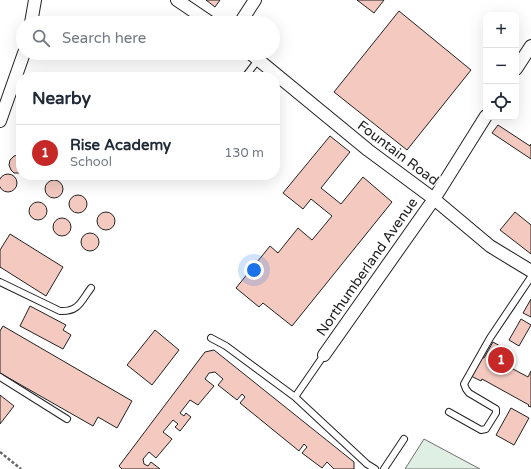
<!DOCTYPE html>
<html lang="en">
<head>
<meta charset="utf-8">
<style>
  body { margin:0; font-family:"Varela Round",sans-serif; background:#f6f6f7; color:#1f2937 }
  .controls { position:absolute; right:12px; top:12px; display:grid; overflow:hidden; border-radius:8px; box-shadow:0 4px 16px #0002 }
  .controls button { width:36px; height:36px; display:grid; place-items:center; padding:0; border:0; border-bottom:1px solid #e0e1e3; background:#fff; color:#1f2937; font:20px sans-serif }
  .you { position:absolute; left:254px; top:270px; width:14px; height:14px; margin:-10px; border:3px solid #fff; border-radius:50%; background:#1a73e8; box-shadow:0 0 0 6px #1a73e833 }
  .badge { display:grid; place-items:center; width:26px; height:26px; border-radius:50%; background:#c62828; color:#fff; font-size:13px; font-weight:700 }
  .pin { position:absolute; translate:-50% -50%; border:2px solid #fff; box-shadow:0 1px 4px #0006 }
  .list { margin:0; padding:0; list-style:none }
  h2 { display:flex; justify-content:space-between; align-items:center; height:52px; margin:0; padding:0 16px; font-size:17px }
  h2 small { font-size:13px; font-weight:400; color:#747a83 }
  .list li { display:grid; grid-template-columns:26px 1fr auto; gap:12px; align-items:center; box-sizing:border-box; height:56px; padding:0 16px; border-top:1px solid #e0e1e3 }
  .list b { display:block; font-size:15px; white-space:nowrap }
  .list p { margin:0; font-size:13px; white-space:nowrap; color:#747a83 }
  .list em { font-size:13px; font-style:normal; color:#747a83 }
  .icon { flex:none; width:22px; height:22px; fill:none; stroke:currentColor; stroke-width:2; stroke-linecap:round; stroke-linejoin:round }
  .map { position:relative; flex:none; width:531px; height:469px; overflow:hidden }
  .search { position:absolute; background:#fff; box-shadow:0 4px 16px #0002; left:16px; top:16px; width:264px; height:44px; display:flex; align-items:center; gap:10px; box-sizing:border-box; padding:0 14px; border-radius:22px; color:#747a83; font-size:15px }
  .panel { position:absolute; background:#fff; box-shadow:0 4px 16px #0002; left:16px; top:72px; width:264px; height:108px; border-radius:16px }
  .map>svg:first-child { display:block }
</style>
</head>
<body>
<div class="map">
<svg width="531" height="469" viewBox="0 0 531 469">
  <rect width="100%" height="100%" fill="#fff"/>
  <path fill="#e0efe3" stroke="#6f6f6f" d="M 424,439 L 480,469 L 405,469 Z"/>
  <path fill="#f3c9c0" stroke="#222" d="M 206,0 L 220,0 L 215,7 Z
    M 357,0 L 384,0 L 374,13 Z
    M 399,11 L 471,70 L 407,150 L 334,92 Z
    M 498,125 L 530,146 L 531,144 L 531,159 L 492,133 Z
    M 330,136 L 350,152 L 321,188 L 341,204 L 363,177 L 392,202 L 292,326 L 263,303 L 259,307 L 236,288 L 270,246 L 278,253 L 298,228 L 312,240 L 332,216 L 311,199 L 303,209 L 283,193 Z
    M 18,155 L 21,156 L 21,172 L 19,173 L 14,173 L 11,170 L 9,165 L 10,160 L 14,156 Z
    M-1 183a9 9 0 1 1 18 0a9 9 0 1 1-18 0Z
    M45 189a9 9 0 1 1 18 0a9 9 0 1 1-18 0Z
    M69 204a9 9 0 1 1 18 0a9 9 0 1 1-18 0Z
    M29 211a9 9 0 1 1 18 0a9 9 0 1 1-18 0Z
    M 515,212 L 531,225 L 531,254 L 500,230 Z
    M97 221a9 9 0 1 1 18 0a9 9 0 1 1-18 0Z
    M53 227a9 9 0 1 1 18 0a9 9 0 1 1-18 0Z
    M81 242a9 9 0 1 1 18 0a9 9 0 1 1-18 0Z
    M 10,234 L 63,267 L 46,296 L 0,267 L 0,250 Z
    M 531,299 L 531,317 L 523,313 Z
    M 30,306 L 66,325 L 63,330 L 71,335 L 63,349 L 20,326 Z
    M 521,319 L 531,325 L 519,346 L 509,340 Z
    M 3,326 L 132,401 L 117,428 L 98,417 L 93,426 L 0,373 L 0,331 Z
    M 155,330 L 179,350 L 152,385 L 127,365 Z
    M 493,342 L 507,350 L 500,362 L 528,377 L 531,371 L 531,407 L 528,406 L 529,405 L 482,379 L 481,381 L 471,376 L 481,357 L 484,358 Z
    M 214,350 L 354,462 L 354,469 L 334,469 L 327,462 L 322,468 L 302,453 L 307,447 L 304,444 L 299,451 L 240,403 L 245,397 L 242,394 L 237,400 L 218,385 L 223,379 L 215,372 L 209,373 L 205,379 L 214,386 L 198,405 L 190,400 L 180,413 L 184,416 L 186,413 L 191,417 L 180,431 L 175,427 L 178,424 L 173,420 L 163,432 L 172,439 L 156,458 L 149,452 L 143,459 L 144,464 L 148,466 L 151,462 L 160,469 L 122,469 L 119,466 L 205,352 Z
    M 0,395 L 14,406 L 0,424 Z
    M 511,408 L 529,418 L 514,445 L 496,435 Z"/>
  <g fill="none" stroke-linecap="round" stroke-linejoin="round">
    <g stroke="#222" stroke-width="8">
      <path id="service" d="M 245,77 L 258,60
        M 0,282 L 60,311 C 79,312 81,301 91,288
        M 211,338 L 226,346 L 295,397 L 367,464 L 375,469
        M 0,377 L 67,419
        M 295,397 L 324,355
        M 449,412 L 481,430 L 486,429 L 496,413 L 496,409 L 469,393 L 466,389 L 464,384 L 490,338 L 531,277
        M 384,469 L 404,439"/>
    </g>
    <g stroke="#222" stroke-width="14">
      <path id="minor" d="M 177,0 L 211,23
        M 31,23 L 35,0
        M 240,23 L 255,0
        M 250,53 L 368,150 L 434,199 L 490,246 L 531,271
        M 516,69 L 531,46
        M 0,121 L 24,53
        M 324,355 L 434,199 L 486,116"/>
    </g>
    <path stroke="#646464" stroke-width="2.5" stroke-dasharray="3 2" stroke-linecap="butt" d="M 0,452 L 21,469"/>
    <use href="#service" stroke="#fff" stroke-width="6"/>
    <use href="#minor" stroke="#fff" stroke-width="12"/>
  </g>
  <g text-anchor="middle" dominant-baseline="central" stroke-width="3" stroke-linejoin="round" paint-order="stroke">
    <g font-size="14" fill="#222" stroke="#fff">
      <text transform="translate(398 153) rotate(37)">Fountain Road</text>
      <text transform="translate(367 267) rotate(-55)">Northumberland Avenue</text>
    </g>
  </g>
</svg>
<div class="controls">
<button>+</button>
<button>−</button>
<button><svg class="icon" aria-label="locate" viewBox="0 0 24 24"><circle cx="12" cy="12" r="6"/><path d="M12 2v4M12 18v4M2 12h4M18 12h4"/></svg></button>
</div>
<div class="you"></div>
<div class="pin badge" style="left:501px;top:360px">1</div>
<div class="search"><svg class="icon" aria-label="search" viewBox="0 0 24 24"><circle cx="10" cy="10" r="6"/><path d="M15 15l6 6"/></svg>Search here</div>
<section class="panel">
<h2>Nearby<small></small></h2>
<ul class="list">
<li><span class="badge">1</span><div><b>Rise Academy</b><p>School</p></div><em>130 m</em></li>
</ul>
</section>
</div>
</body>
</html>
